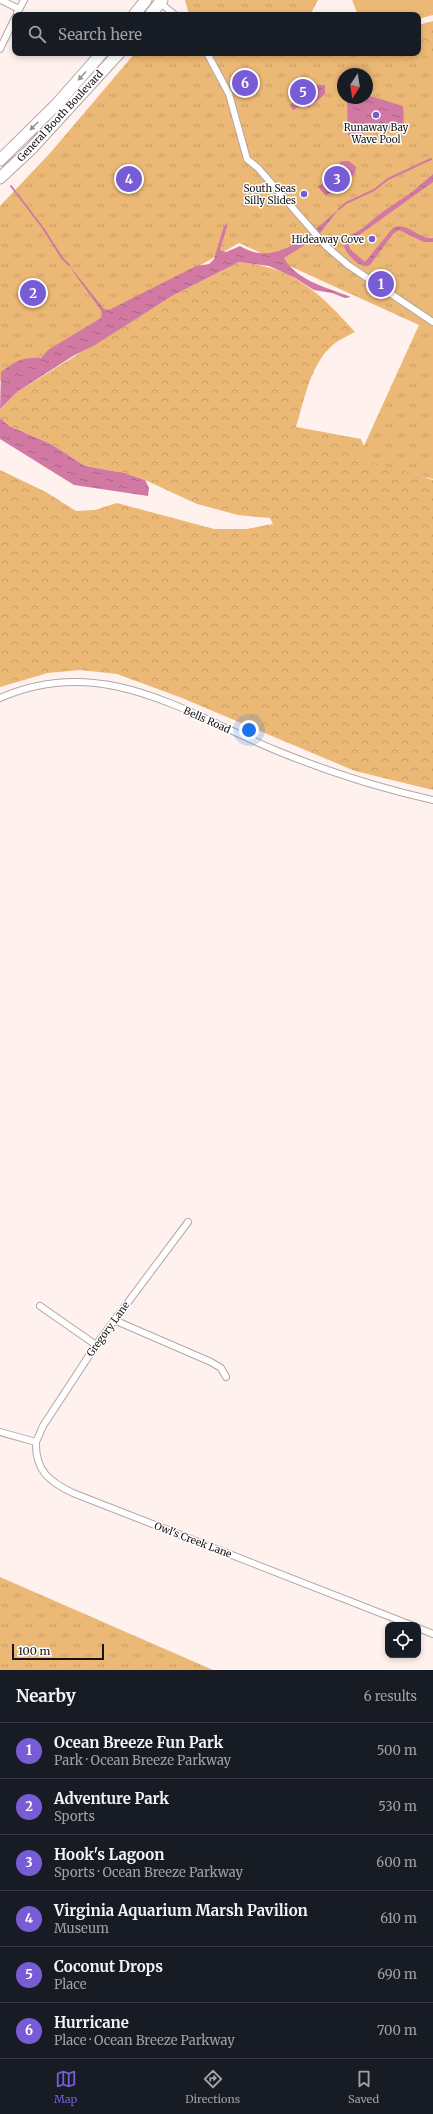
<!DOCTYPE html>
<html lang="en">
<head>
<meta charset="utf-8">
<style>
  body { margin:0; font-family:Merriweather,serif; background:#242831; color:#f1f3f6 }
  .controls { position:absolute; right:12px; bottom:12px; display:grid; overflow:hidden; border-radius:8px; box-shadow:0 2px 6px #0003 }
  .controls button { width:36px; height:36px; display:grid; place-items:center; padding:0; border:0; border-bottom:1px solid #363941; background:#171b24; color:#f1f3f6; font:20px sans-serif }
  .compass { position:absolute; left:337px; top:68px; width:36px; height:36px; border-radius:50%; background:#171b24; box-shadow:0 2px 6px #0003; rotate:192deg }
  .scale { position:absolute; left:12px; bottom:10px; width:92px; box-sizing:border-box; padding-left:4px; border:2px solid #181413; border-top:0; font-size:11px; line-height:14px; white-space:nowrap; color:#181413; -webkit-text-stroke:3px #fff; paint-order:stroke }
  .you { position:absolute; left:249px; top:730px; width:14px; height:14px; margin:-10px; border:3px solid #fff; border-radius:50%; background:#1a73e8; box-shadow:0 0 0 6px #1a73e833 }
  .badge { display:grid; place-items:center; width:26px; height:26px; border-radius:50%; background:#785cd6; color:#fff; font-size:13px; font-weight:700 }
  .pin { position:absolute; translate:-50% -50%; border:2px solid #fff; box-shadow:0 1px 4px #0006 }
  .list { margin:0; padding:0; list-style:none }
  h2 { display:flex; justify-content:space-between; align-items:center; height:52px; margin:0; padding:0 16px; font-size:17px }
  h2 small { font-size:13px; font-weight:400; color:#9ea1a6 }
  .list li { display:grid; grid-template-columns:26px 1fr auto; gap:12px; align-items:center; box-sizing:border-box; height:56px; padding:0 16px; border-top:1px solid #363941 }
  .list b { display:block; font-size:15px; white-space:nowrap }
  .list p { margin:0; font-size:13px; white-space:nowrap; color:#9ea1a6 }
  .list em { font-size:13px; font-style:normal; color:#9ea1a6 }
  .icon { flex:none; width:22px; height:22px; fill:none; stroke:currentColor; stroke-width:2; stroke-linecap:round; stroke-linejoin:round }
  .map { position:relative; flex:none; width:433px; height:1670px; overflow:hidden }
  .search { position:absolute; background:#171b24; box-shadow:0 2px 6px #0003; left:12px; right:12px; top:12px; height:44px; display:flex; align-items:center; gap:10px; box-sizing:border-box; padding:0 14px; border-radius:8px; color:#9ea1a6; font-size:15px }
  .sheet { height:388px; background:#171b24 }
  nav { display:flex; justify-content:space-around; align-items:center; box-sizing:border-box; height:56px; border-top:1px solid #363941; background:#171b24; font-size:11px; color:#9ea1a6 }
  nav a { display:grid; justify-items:center; gap:2px }
  nav .on { color:#785cd6 }
  .map>svg:first-child { display:block }
</style>
</head>
<body>
<div class="map">
<svg width="433" height="1670" viewBox="0 0 433 1670">
  <defs>
    <pattern id="forest-crowns" width="20" height="18" patternUnits="userSpaceOnUse"><rect width="20" height="18" fill="#ecb875"/><path d="M2 6a3 3 0 1 1 6 0M12 15a3 3 0 1 1 6 0" fill="none" stroke="#ca9d64"/></pattern>
    <pattern id="park-tufts" width="24" height="20" patternUnits="userSpaceOnUse"><rect width="24" height="20" fill="#ecb875"/><path d="M3 7l-1-3M5 7V3M7 7l1-3M15 17l-1-3M17 17v-4M19 17l1-3" fill="none" stroke="#ca9d64"/></pattern>
    <pattern id="water-ripples" width="26" height="14" patternUnits="userSpaceOnUse"><rect width="26" height="14" fill="#d279a3"/><path d="M2 4q2-2 4 0t4 0M15 11q2-2 4 0t4 0" fill="none" stroke="#a96284"/></pattern>
  </defs>
  <rect width="100%" height="100%" fill="#fff1ee"/>
  <path fill="url(#forest-crowns)" d="M 433,21 L 433,62 L 367,53 L 418,53 L 418,25 Z
    M 239,262 C 293,267 320,293 355,332 C 348,336 340,339 334,344 C 310,364 305,398 296,427 L 361,439 L 369,458 L 433,480 L 433,790 L 355,771 L 182,698 L 117,674 L 80,670 L 48,673 L 0,687 L 0,470 L 46,492 L 76,511 L 95,510 L 117,503 L 214,529 L 246,529 L 273,524 L 270,518 L 238,515 L 197,504 L 145,480 L 124,473 L 85,466 L 51,444 L 9,426 L 0,418 L 0,409 L 17,392 L 172,296 Z"/>
  <path fill="url(#park-tufts)" fill-rule="evenodd" d="M 185,0 L 318,0 L 310,15 L 189,15 Z
    M 135,53 L 372,53 L 433,59 L 433,479 L 358,459 L 419,325 L 239,243 L 0,381 L 0,206 L 51,152 ZM 343,74 L 367,74 L 367,98 L 343,98 Z
    M 0,1577 L 213,1670 L 0,1670 Z"/>
  <path fill="#ecb875" d="M 352,0 L 433,0 L 433,15 L 418,19 L 418,15 L 358,15 Z"/>
  <path fill="url(#water-ripples)" d="M 315,85 L 325,85 L 325,94 L 308,108 L 304,104 L 293,110 L 290,105 Z
    M 367,95 L 403,106 L 404,127 L 368,130 L 359,137 L 348,135 L 347,98 L 367,98 Z
    M 345,161 L 349,161 L 356,167 L 355,174 L 326,196 L 318,187 L 337,171 L 340,162 Z
    M 433,174 L 433,182 L 348,243 L 350,249 L 365,262 L 392,229 C 406,219 419,241 433,238 L 433,242 L 424,242 L 399,230 L 393,234 L 370,265 C 359,269 349,256 344,247 L 345,239 L 363,228 L 381,213 L 412,192 Z
    M 339,209 L 321,232 L 308,243 L 284,258 C 297,281 328,288 351,297 L 345,298 L 332,293 L 314,290 L 295,278 L 269,266 L 239,262 L 172,296 L 95,345 L 73,356 L 17,392 L 0,409 L 1,372 C 16,361 22,357 41,358 L 48,350 L 101,318 C 102,314 102,312 100,309 C 90,294 78,280 69,265 L 104,309 L 109,310 L 196,266 L 209,264 L 214,259 L 224,226 L 228,223 L 220,250 L 226,252 L 240,246 C 277,269 312,232 339,209 Z
    M 0,418 L 9,426 L 51,444 L 85,466 L 124,473 L 145,480 L 149,488 L 148,496 L 74,485 L 0,439 Z"/>
  <g fill="none" stroke-linecap="round" stroke-linejoin="round">
    <path stroke="#d279a3" stroke-width="2" d="M 11,186 L 43,228 L 62,258 L 69,265
      M 339,209 L 346,203 L 374,190 L 388,179 L 431,159"/>
    <g stroke="#b3a6a4" stroke-width="8">
      <path id="street" d="M 1,0 L 19,9
        M 158,1 L 175,15
        M 17,13 L 24,0
        M 0,49 L 15,18
        M 207,53 L 229,94 L 247,159 L 258,168 L 326,246 L 348,265 L 433,322
        M 0,698 C 101,653 184,712 275,750 C 326,771 379,788 433,800
        M 40,1306 L 96,1345
        M 114,1320 L 211,1362 L 221,1368 L 226,1377
        M 0,1432 L 36,1442 C 35,1471 50,1482 73,1493 L 411,1625
        M 36,1442 L 43,1426 L 96,1345 L 188,1222
        M 418,1628 L 433,1634"/>
    </g>
    <g stroke="#b3a6a4" stroke-width="13">
      <path id="highway" d="M 134,15 L 146,0
        M 150,15 L 162,0
        M 0,160 L 56,105 L 102,53
        M 0,178 L 31,149 L 119,53"/>
    </g>
    <use href="#street" stroke="#fff" stroke-width="6"/>
    <use href="#highway" stroke="#fff" stroke-width="11"/>
  </g>
  <defs><path id="oneway-solid" d="M-6-.8H1V-3.2L6.5 0L1 3.2V.8H-6Z"/></defs>
  <g fill="#979595">
    <use href="#oneway-solid" transform="translate(82 76) rotate(132)"/>
    <use href="#oneway-solid" transform="translate(34 126) rotate(135)"/>
  </g>
  <g fill="#785cd6" stroke="#fff" stroke-width="1.5">
    <circle cx="376" cy="115" r="4"/>
    <circle cx="304" cy="194" r="4"/>
    <circle cx="372" cy="239" r="4"/>
  </g>
  <g text-anchor="middle" dominant-baseline="central" stroke-width="3" stroke-linejoin="round" paint-order="stroke">
    <g font-size="10" fill="#181413" stroke="#fff">
      <text transform="translate(60 116) rotate(-47)">General Booth Boulevard</text>
      <text transform="translate(207 720) rotate(24)">Bells Road</text>
      <text transform="translate(108 1329) rotate(-54)">Gregory Lane</text>
      <text transform="translate(193 1540) rotate(21)">Owl's Creek Lane</text>
    </g>
    <g font-size="10" fill="#181413" stroke="#fff" text-anchor="end">
      <text x="376" y="127" text-anchor="middle">Runaway Bay<tspan x="376" dy="12">Wave Pool</tspan></text>
      <text x="296" y="188">South Seas<tspan x="296" dy="12">Silly Slides</tspan></text>
      <text x="364" y="239">Hideaway Cove</text>
    </g>
  </g>
</svg>
<div class="controls">
<button><svg class="icon" aria-label="locate" viewBox="0 0 24 24"><circle cx="12" cy="12" r="6"/><path d="M12 2v4M12 18v4M2 12h4M18 12h4"/></svg></button>
</div>
<svg class="compass" viewBox="-18 -18 36 36"><path d="M0-13l5 13h-10z" fill="#e53935"/><path d="M0 13l5-13h-10z" fill="#9ea1a6"/></svg>
<div class="scale">100 m</div>
<div class="you"></div>
<div class="pin badge" style="left:381px;top:284px">1</div>
<div class="pin badge" style="left:33px;top:293px">2</div>
<div class="pin badge" style="left:337px;top:179px">3</div>
<div class="pin badge" style="left:129px;top:179px">4</div>
<div class="pin badge" style="left:303px;top:92px">5</div>
<div class="pin badge" style="left:245px;top:83px">6</div>
<div class="search"><svg class="icon" aria-label="search" viewBox="0 0 24 24"><circle cx="10" cy="10" r="6"/><path d="M15 15l6 6"/></svg>Search here</div>
</div>
<section class="sheet">
<h2>Nearby<small>6 results</small></h2>
<ul class="list">
<li><span class="badge">1</span><div><b>Ocean Breeze Fun Park</b><p>Park · Ocean Breeze Parkway</p></div><em>500 m</em></li>
<li><span class="badge">2</span><div><b>Adventure Park</b><p>Sports</p></div><em>530 m</em></li>
<li><span class="badge">3</span><div><b>Hook's Lagoon</b><p>Sports · Ocean Breeze Parkway</p></div><em>600 m</em></li>
<li><span class="badge">4</span><div><b>Virginia Aquarium Marsh Pavilion</b><p>Museum</p></div><em>610 m</em></li>
<li><span class="badge">5</span><div><b>Coconut Drops</b><p>Place</p></div><em>690 m</em></li>
<li><span class="badge">6</span><div><b>Hurricane</b><p>Place · Ocean Breeze Parkway</p></div><em>700 m</em></li>
</ul>
</section>
<nav>
<a class="on"><svg class="icon" aria-label="map" viewBox="0 0 24 24"><path d="M3 6l6-2 6 2 6-2v14l-6 2-6-2-6 2zM9 4v14M15 6v14"/></svg>Map</a>
<a><svg class="icon" aria-label="directions" viewBox="0 0 24 24"><path d="M12 3l9 9-9 9-9-9zM9 14v-3h6M13 9l2 2-2 2"/></svg>Directions</a>
<a><svg class="icon" aria-label="saved" viewBox="0 0 24 24"><path d="M7 4h10v16l-5-4-5 4z"/></svg>Saved</a>
</nav>
</body>
</html>
